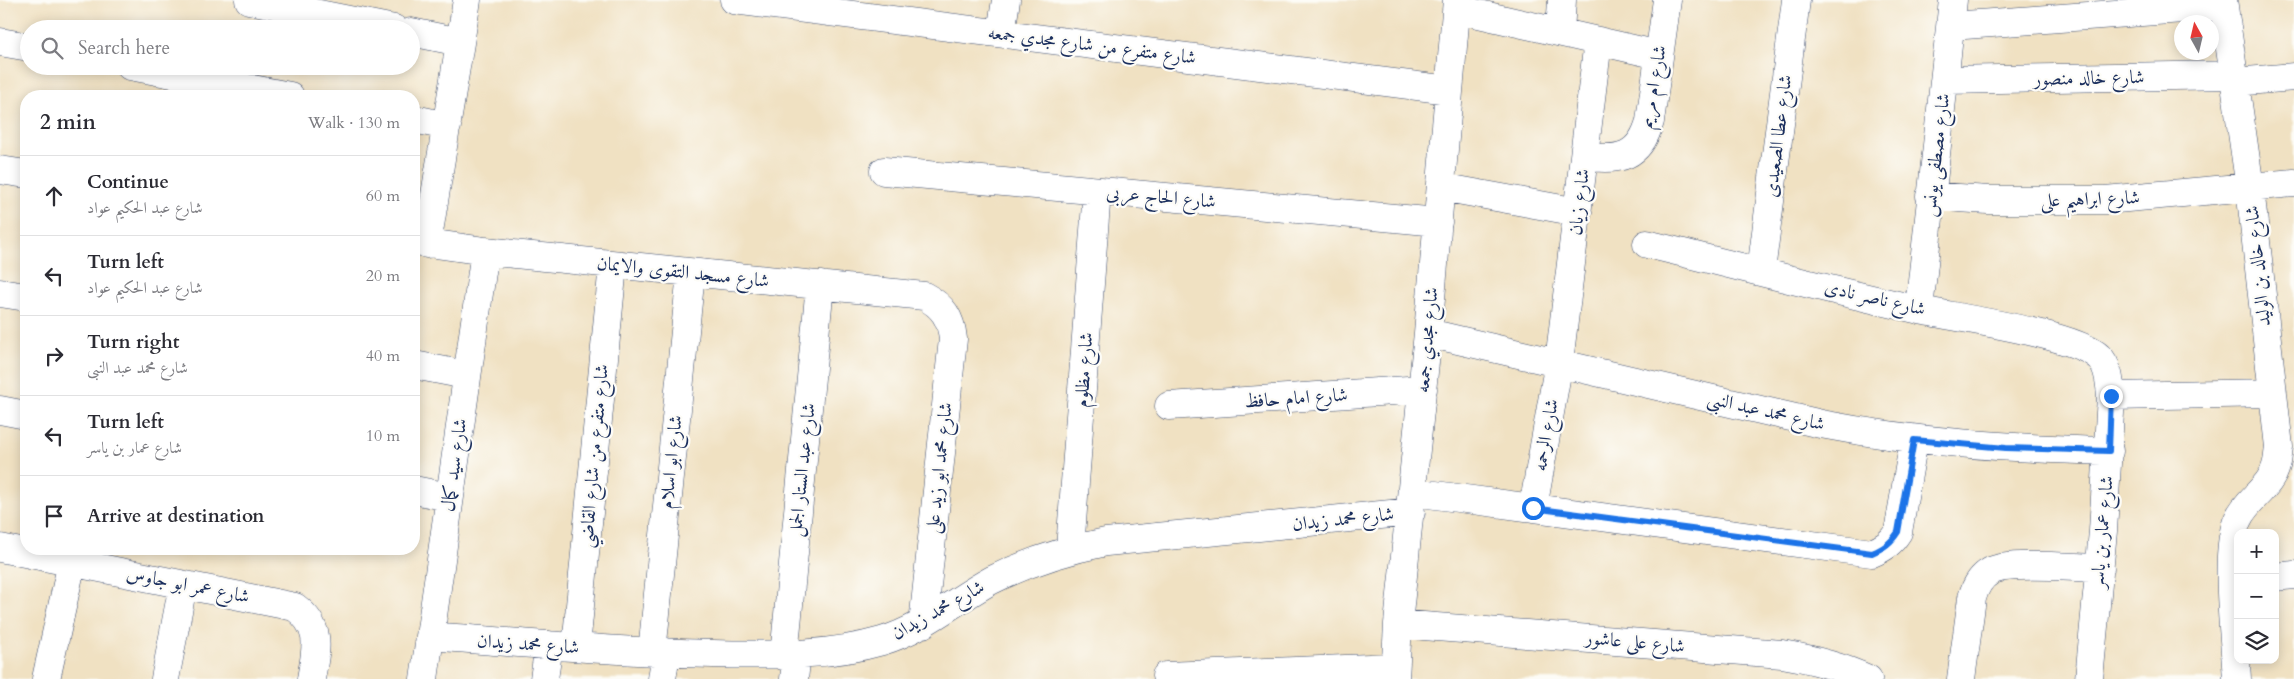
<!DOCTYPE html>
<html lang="en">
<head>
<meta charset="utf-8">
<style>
  body { margin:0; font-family:Cardo,Amiri,serif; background:#f2f2f3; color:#2b2b33 }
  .controls { position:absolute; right:15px; bottom:15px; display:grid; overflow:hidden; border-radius:10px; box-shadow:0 2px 12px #0003 }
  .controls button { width:45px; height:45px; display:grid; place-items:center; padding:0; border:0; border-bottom:1px solid #e1e1e2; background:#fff; color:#2b2b33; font:25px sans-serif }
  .compass { position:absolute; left:2174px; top:15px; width:45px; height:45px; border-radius:50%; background:#fff; box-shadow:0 2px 12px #0003; rotate:352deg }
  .stop { position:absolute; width:15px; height:15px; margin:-11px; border:4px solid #1a73e8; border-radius:50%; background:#fff }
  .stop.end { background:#1a73e8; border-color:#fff; box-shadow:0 1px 5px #0008 }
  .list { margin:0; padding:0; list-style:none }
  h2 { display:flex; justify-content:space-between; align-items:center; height:65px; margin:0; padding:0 20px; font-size:21px }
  h2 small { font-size:16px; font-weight:400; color:#7c7c81 }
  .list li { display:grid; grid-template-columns:32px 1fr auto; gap:15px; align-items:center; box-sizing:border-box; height:80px; padding:0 20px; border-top:1px solid #e1e1e2 }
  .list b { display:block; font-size:19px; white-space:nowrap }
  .list p { margin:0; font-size:16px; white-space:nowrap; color:#7c7c81 }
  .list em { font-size:16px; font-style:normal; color:#7c7c81 }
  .icon { flex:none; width:28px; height:28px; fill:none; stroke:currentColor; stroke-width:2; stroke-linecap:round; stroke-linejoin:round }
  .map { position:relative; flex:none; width:2294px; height:679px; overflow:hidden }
  .search { position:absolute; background:#fff; box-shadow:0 2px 12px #0003; left:20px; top:20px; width:400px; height:55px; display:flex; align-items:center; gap:12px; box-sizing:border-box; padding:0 18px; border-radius:28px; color:#7c7c81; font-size:19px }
  .panel { position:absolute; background:#fff; box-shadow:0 2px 12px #0003; left:20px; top:90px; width:400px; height:465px; border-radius:20px }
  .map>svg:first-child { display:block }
</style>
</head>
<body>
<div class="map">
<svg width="2294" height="679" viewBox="0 0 2294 679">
  <rect width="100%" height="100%" fill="#fdfcf7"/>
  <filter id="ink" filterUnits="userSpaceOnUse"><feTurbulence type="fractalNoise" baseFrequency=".02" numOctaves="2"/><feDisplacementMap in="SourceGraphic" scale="10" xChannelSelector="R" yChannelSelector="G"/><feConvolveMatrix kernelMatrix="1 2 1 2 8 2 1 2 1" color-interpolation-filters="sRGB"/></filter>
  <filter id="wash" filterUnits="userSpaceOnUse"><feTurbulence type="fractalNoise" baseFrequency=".0096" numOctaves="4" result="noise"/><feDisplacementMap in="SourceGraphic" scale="20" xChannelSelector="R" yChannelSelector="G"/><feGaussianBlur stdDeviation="1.12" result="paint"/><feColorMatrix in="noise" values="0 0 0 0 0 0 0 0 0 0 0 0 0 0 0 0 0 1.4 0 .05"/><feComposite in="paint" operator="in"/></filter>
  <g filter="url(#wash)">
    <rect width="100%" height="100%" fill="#f0e1c2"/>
  </g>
  <g filter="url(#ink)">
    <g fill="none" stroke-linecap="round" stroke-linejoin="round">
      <g stroke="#3b4a6d" stroke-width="29">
        <path id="street" d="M 249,0 L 394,29
          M 734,0 L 1449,90
          M 2223,0 L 2250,188 L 2279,447 C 2278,453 2278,460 2276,466 C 2271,487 2247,499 2238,519 C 2223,550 2235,641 2237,679
          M 1457,9 L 1659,55
          M 1951,26 L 2224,6
          M 411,32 L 460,42
          M 1560,32 L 1562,0
          M 1001,33 L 1006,0
          M 0,42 L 29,47
          M 130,66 L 290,96
          M 1945,80 L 2233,75
          M 2235,82 L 2294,77
          M 414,119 L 447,126
          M 1585,156 C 1619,162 1640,157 1650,121 L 1667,0
          M 0,170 L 26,174
          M 884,171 L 1438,222
          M 1441,187 L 1578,212
          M 1930,196 L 1988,200 L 2105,200 L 2294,183
          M 414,241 L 485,251 L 924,296 C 943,306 951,318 953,339 L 923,624
          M 427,244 L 467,0
          M 1647,244 C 1738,266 1829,290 1920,310 C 1958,318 2075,334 2099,357 C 2109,366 2110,384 2111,396 L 2103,531 L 2089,679
          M 1761,271 L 1796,0
          M 0,293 L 26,297
          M 1919,309 L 1953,0
          M 1428,333 L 1821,424 C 1919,443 2009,448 2109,451
          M 414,365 L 466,375
          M 2111,396 L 2273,393
          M 1169,406 L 1423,389
          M 0,410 L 26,415
          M 414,490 L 449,497
          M 1413,492 L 1872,553 C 1884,548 1891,543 1898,532 L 1914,440
          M 1533,508 L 1559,362 L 1598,41
          M 0,548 L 295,607 C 323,628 316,649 311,679
          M 1070,549 L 1097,191
          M 2275,577 L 2294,575
          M 1398,624 L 1782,654 C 1812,659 1840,666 1868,679
          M 430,636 C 524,643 619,652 713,654 C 770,655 827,657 882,641 C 923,629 955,600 992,580 C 1028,562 1066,550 1106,542 L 1411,512
          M 576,647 L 613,265
          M 652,652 L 691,273
          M 784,656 L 820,285
          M 1166,676 L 1395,667
          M 46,679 L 72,562
          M 165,679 L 183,585
          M 424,679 L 485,251
          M 544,679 L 549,645
          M 662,679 L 666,653
          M 794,679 L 797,654
          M 1395,679 L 1398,624 L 1428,333 L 1457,0
          M 1961,679 L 1972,598 C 1975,587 1980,577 1991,571 C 2009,561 2077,568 2100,568"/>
      </g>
      <use href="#street" stroke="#fff" stroke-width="28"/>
    </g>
  </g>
  <g fill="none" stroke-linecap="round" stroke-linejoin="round" filter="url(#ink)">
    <path stroke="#1a73e8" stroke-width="6" d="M 1533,508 L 1872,553 C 1884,548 1891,543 1898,532 L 1914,440 L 2006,448 L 2109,451 L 2111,396"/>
  </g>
  <g text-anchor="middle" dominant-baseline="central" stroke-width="4.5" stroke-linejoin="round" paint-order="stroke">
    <g font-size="19" fill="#1b2f5e" stroke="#fdfcf7">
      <text transform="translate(1092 45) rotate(7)">شارع متفرع من شارع مجدي جمعه</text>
      <text transform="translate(2089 78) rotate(-1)">شارع خالد منصور</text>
      <text transform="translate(1653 87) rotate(-80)">شارع ام مريم</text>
      <text transform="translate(1778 136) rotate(-83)">شارع عطا الصعيدى</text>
      <text transform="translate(1936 155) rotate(-83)">شارع مصطفى يونس</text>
      <text transform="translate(1161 197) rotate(5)">شارع الحاج عربى</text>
      <text transform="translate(2090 199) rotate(-2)">شارع ابراهيم على</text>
      <text transform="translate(1579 202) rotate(-83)">شارع زيان</text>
      <text transform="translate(2258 266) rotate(-96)">شارع خالد بن الوليد</text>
      <text transform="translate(683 272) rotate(6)">شارع مسجد التقوى والايمان</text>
      <text transform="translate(1875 298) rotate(13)">شارع ناصر نادى</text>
      <text transform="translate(1427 340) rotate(-85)">شارع مجدي جمعه</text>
      <text transform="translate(1084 370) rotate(-86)">شارع مظلوم</text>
      <text transform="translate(1296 398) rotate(-4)">شارع امام حافظ</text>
      <text transform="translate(1766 411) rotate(13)">شارع محمد عبد النبى</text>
      <text transform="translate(1546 435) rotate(-80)">شارع الرحمه</text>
      <text transform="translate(594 456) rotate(-85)">شارع متفرع من شارع القاضي</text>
      <text transform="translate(671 462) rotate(-84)">شارع ابو اسلام</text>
      <text transform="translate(454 465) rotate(-82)">شارع سيد كمال</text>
      <text transform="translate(939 468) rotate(-84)">شارع محمد ابو زيد على</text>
      <text transform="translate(802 470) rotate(-84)">شارع عبد الستار الجمل</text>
      <text transform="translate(1343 519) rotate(-6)">شارع محمد زيدان</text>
      <text transform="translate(2102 532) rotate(-85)">شارع عمار بن ياسر</text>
      <text transform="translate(188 585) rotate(11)">شارع عمر ابو جاوس</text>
      <text transform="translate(938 610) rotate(-29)">شارع محمد زيدان</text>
      <text transform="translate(1635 642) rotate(5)">شارع على عاشور</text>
      <text transform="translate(528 644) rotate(4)">شارع محمد زيدان</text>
    </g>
  </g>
</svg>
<div class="controls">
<button>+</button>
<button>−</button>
<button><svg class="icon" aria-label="layers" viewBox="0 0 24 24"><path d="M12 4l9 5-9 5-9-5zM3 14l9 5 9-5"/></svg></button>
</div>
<svg class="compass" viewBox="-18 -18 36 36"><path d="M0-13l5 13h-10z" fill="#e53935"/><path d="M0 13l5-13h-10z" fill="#7c7c81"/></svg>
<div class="stop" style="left:1533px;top:508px"></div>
<div class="stop end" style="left:2111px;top:396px"></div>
<div class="search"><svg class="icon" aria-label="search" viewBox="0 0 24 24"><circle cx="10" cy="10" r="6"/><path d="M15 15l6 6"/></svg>Search here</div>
<section class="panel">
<h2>2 min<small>Walk · 130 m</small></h2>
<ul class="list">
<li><svg class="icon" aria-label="ahead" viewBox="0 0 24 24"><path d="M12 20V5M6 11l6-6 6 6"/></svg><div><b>Continue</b><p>شارع عبد الحكيم عواد</p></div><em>60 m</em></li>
<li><svg class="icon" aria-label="left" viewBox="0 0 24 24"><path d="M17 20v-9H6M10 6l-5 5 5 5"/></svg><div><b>Turn left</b><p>شارع عبد الحكيم عواد</p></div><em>20 m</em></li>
<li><svg class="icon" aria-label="right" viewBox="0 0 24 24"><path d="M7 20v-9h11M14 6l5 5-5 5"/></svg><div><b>Turn right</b><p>شارع محمد عبد النبى</p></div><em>40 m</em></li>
<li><svg class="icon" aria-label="left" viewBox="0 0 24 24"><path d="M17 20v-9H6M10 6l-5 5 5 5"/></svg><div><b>Turn left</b><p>شارع عمار بن ياسر</p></div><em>10 m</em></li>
<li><svg class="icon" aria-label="arrive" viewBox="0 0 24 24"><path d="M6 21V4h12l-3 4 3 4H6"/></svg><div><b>Arrive at destination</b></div></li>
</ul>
</section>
</div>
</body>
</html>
